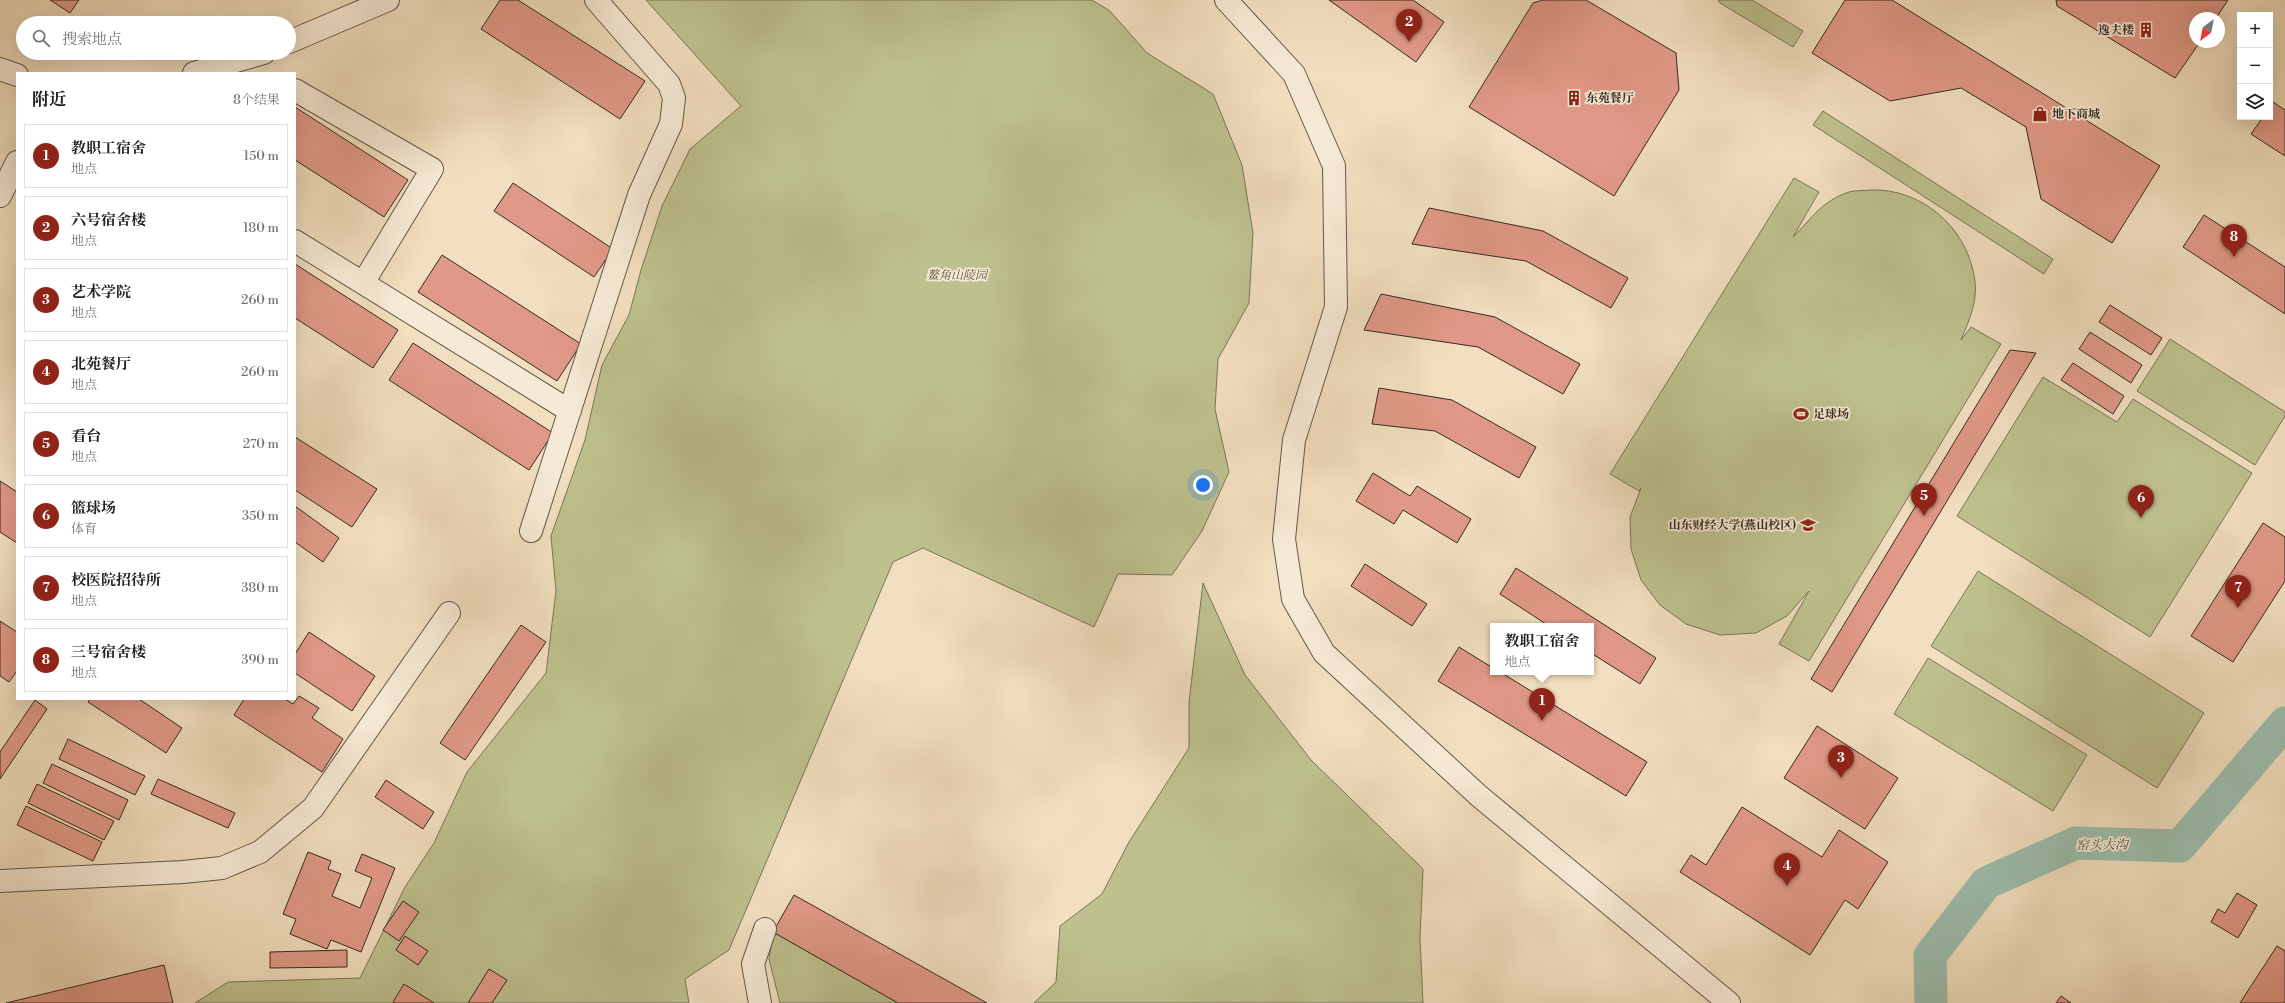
<!DOCTYPE html>
<html lang="zh">
<head>
<meta charset="utf-8">
<style>
  body { margin:0; font-family:"Libre Bodoni","Noto Serif SC",serif; background:#f2f2f2; color:#222 }
  .controls { position:absolute; right:12px; top:12px; display:grid; overflow:hidden; border-radius:0px; box-shadow:0 4px 16px #0002 }
  .controls button { width:36px; height:36px; display:grid; place-items:center; padding:0; border:0; border-bottom:1px solid #e0e0e0; background:#fff; color:#222; font:20px sans-serif }
  .compass { position:absolute; left:2189px; top:12px; width:36px; height:36px; border-radius:50%; background:#fff; box-shadow:0 4px 16px #0002; rotate:212deg }
  .you { position:absolute; left:1203px; top:485px; width:14px; height:14px; margin:-10px; border:3px solid #fff; border-radius:50%; background:#1a73e8; box-shadow:0 0 0 6px #1a73e833 }
  .badge { display:grid; place-items:center; width:26px; height:26px; border-radius:50%; background:#8f2418; color:#fff; font-size:13px; font-weight:700 }
  .pin { position:absolute; translate:-50% -33px; filter:drop-shadow(0 1px 2px #0008) }
  .pin::after { content:''; position:absolute; top:21px; width:14px; height:12px; background:inherit; clip-path:polygon(0 0,100% 0,50% 100%) }
  .popup { position:absolute; left:1490px; top:623px; width:104px; height:52px; box-sizing:border-box; display:grid; place-content:center; border-radius:0px; background:#fff; filter:drop-shadow(0 1px 3px #0005); font-size:13px; white-space:nowrap; color:#767676 }
  .popup b { font-size:15px; color:#222 }
  .popup::after { content:''; position:absolute; left:50%; top:100%; margin-left:-8px; border:8px solid transparent; border-top-color:#fff }
  .list { margin:0; padding:0; list-style:none }
  h2 { display:flex; justify-content:space-between; align-items:center; height:52px; margin:0; padding:0 16px; font-size:17px }
  h2 small { font-size:13px; font-weight:400; color:#767676 }
  .list li { display:grid; grid-template-columns:26px 1fr auto; gap:12px; align-items:center; box-sizing:border-box; height:64px; margin:0 8px 8px; padding:0 8px; border:1px solid #e0e0e0; border-radius:0px }
  .list b { display:block; font-size:15px; white-space:nowrap }
  .list p { margin:0; font-size:13px; white-space:nowrap; color:#767676 }
  .list em { font-size:13px; font-style:normal; color:#767676 }
  .icon { flex:none; width:22px; height:22px; fill:none; stroke:currentColor; stroke-width:2; stroke-linecap:round; stroke-linejoin:round }
  .map { position:relative; flex:none; width:2285px; height:1003px; overflow:hidden }
  .search { position:absolute; background:#fff; box-shadow:0 4px 16px #0002; left:16px; top:16px; width:280px; height:44px; display:flex; align-items:center; gap:10px; box-sizing:border-box; padding:0 14px; border-radius:22px; color:#767676; font-size:15px }
  .panel { position:absolute; background:#fff; box-shadow:0 4px 16px #0002; left:16px; top:72px; width:280px; height:628px; border-radius:0px }
  .map>svg:first-child { display:block }
</style>
</head>
<body>
<div class="map">
<svg width="2285" height="1003" viewBox="0 0 2285 1003">
  <rect width="100%" height="100%" fill="#f2dfbf"/>
  <filter id="stains"><feTurbulence type="fractalNoise" baseFrequency=".005" numOctaves="4"/><feColorMatrix values="0 0 0 0 .2 0 0 0 0 .09 0 0 0 0 .02 0 0 0 .5 -.17"/></filter>
  <radialGradient id="worn" r=".72"><stop offset=".6" stop-color="#630" stop-opacity="0"/><stop offset="1" stop-color="#630" stop-opacity=".3"/></radialGradient>
  <path fill="#bec18f" stroke="#787658" d="M 646,0 L 1092,0 L 1110,11 L 1147,53 L 1213,94 L 1242,165 L 1253,233 L 1249,303 L 1218,359 L 1215,409 L 1229,472 L 1202,531 L 1172,575 L 1118,574 L 1094,627 L 923,548 L 893,562 L 729,950 L 685,979 L 689,1003 L 195,1003 L 228,982 L 360,978 L 405,887 L 434,843 L 467,772 L 546,673 L 556,591 L 551,536 L 585,440 L 602,365 L 629,315 L 641,270 L 662,206 L 690,149 L 741,106 Z
    M 1718,0 L 1752,0 L 1803,31 L 1793,47 L 1720,3 Z
    M 1823,111 L 2053,259 L 2044,274 L 1813,125 Z
    M 1794,178 L 1819,192 L 1793,237 C 1812,218 1822,201 1849,192 C 1855,190 1864,191 1870,190 C 1921,188 1965,226 1974,275 C 1979,299 1970,318 1961,340 L 1971,327 L 2001,344 L 1809,661 L 1779,644 L 1809,591 L 1787,616 L 1756,633 L 1720,635 L 1686,624 L 1660,605 L 1641,580 L 1631,549 L 1630,517 L 1641,488 L 1639,491 L 1610,474 Z
    M 2170,339 L 2285,412 L 2285,416 L 2255,465 L 2137,391 Z
    M 2043,377 L 2117,422 L 2133,399 L 2252,473 L 2150,637 L 1957,516 Z
    M 1978,571 L 2204,713 L 2157,788 L 1931,646 Z
    M 1203,583 L 1245,675 L 1311,760 L 1423,869 L 1420,938 L 1423,1003 L 1034,1003 L 1056,982 L 1060,926 L 1102,894 L 1129,842 L 1189,748 L 1189,702 Z
    M 1928,658 L 2087,755 L 2053,811 L 1894,714 Z
    M 773,932 L 898,1003 L 780,1003 L 769,959 Z"/>
  <g fill="none" stroke-linecap="round" stroke-linejoin="round">
    <path stroke="#9cbdac" stroke-width="33" d="M 1931,1003 L 1930,956 L 1986,883 L 2076,843 L 2180,846 L 2285,723"/>
  </g>
  <path fill="#e19987" stroke="#332b22" d="M 50,0 L 79,0 L 70,13 Z
    M 500,0 L 518,0 L 645,81 L 620,119 L 481,29 Z
    M 1329,0 L 1413,0 L 1444,22 L 1416,62 Z
    M 1543,0 L 1586,0 L 1676,53 L 1679,90 L 1614,196 L 1469,107 L 1533,3 Z
    M 1845,0 L 1892,0 L 2160,166 L 2112,243 L 2041,199 L 2026,127 L 1961,88 L 1890,101 L 1812,53 Z
    M 2056,0 L 2228,0 L 2216,18 L 2195,18 L 2195,42 L 2200,42 L 2175,78 L 2057,6 Z
    M 2273,102 L 2285,110 L 2285,156 L 2251,134 L 2263,117 L 2270,117 L 2270,106 Z
    M 295,107 L 408,180 L 384,217 L 295,160 Z
    M 513,183 L 613,249 L 594,277 L 494,211 Z
    M 1429,208 L 1543,231 L 1628,278 L 1611,308 L 1526,261 L 1412,244 Z
    M 2204,215 L 2285,267 L 2285,314 L 2183,247 Z
    M 442,255 L 581,344 L 557,381 L 418,292 Z
    M 295,264 L 398,330 L 373,368 L 295,318 Z
    M 1381,294 L 1495,317 L 1580,364 L 1563,394 L 1478,347 L 1364,330 Z
    M 2110,305 L 2162,338 L 2151,355 L 2099,322 Z
    M 2090,332 L 2142,365 L 2131,383 L 2079,349 Z
    M 413,343 L 553,433 L 529,470 L 389,380 Z
    M 2010,350 L 2036,353 L 1832,692 L 1811,679 Z
    M 2073,363 L 2124,396 L 2113,414 L 2061,380 Z
    M 1379,388 L 1452,400 L 1536,447 L 1519,478 L 1435,431 L 1372,424 Z
    M 295,437 L 377,489 L 352,527 L 295,490 Z
    M 1373,473 L 1410,496 L 1417,486 L 1471,519 L 1457,543 L 1403,510 L 1394,524 L 1356,501 Z
    M 0,481 L 17,492 L 17,543 L 0,532 Z
    M 295,506 L 339,538 L 323,562 L 295,542 Z
    M 2263,523 L 2285,537 L 2285,581 L 2233,662 L 2191,636 Z
    M 1365,564 L 1427,604 L 1412,626 L 1351,586 Z
    M 1516,568 L 1656,658 L 1640,684 L 1591,653 L 1591,626 L 1549,626 L 1500,594 Z
    M 0,621 L 17,632 L 17,671 L 9,682 L 0,676 Z
    M 521,625 L 546,642 L 465,760 L 440,743 Z
    M 309,632 L 375,676 L 352,711 L 295,673 L 295,654 Z
    M 1459,647 L 1493,668 L 1493,672 L 1500,672 L 1647,762 L 1626,796 L 1438,681 Z
    M 299,696 L 319,708 L 312,718 L 343,739 L 322,772 L 234,715 L 244,699 L 285,699 L 293,704 Z
    M 90,699 L 139,699 L 182,728 L 166,753 L 88,702 Z
    M 35,700 L 47,709 L 0,779 L 0,752 Z
    M 1817,726 L 1898,778 L 1865,829 L 1784,778 Z
    M 68,739 L 145,776 L 135,795 L 59,759 Z
    M 52,764 L 128,800 L 119,820 L 43,783 Z
    M 158,779 L 235,813 L 228,828 L 151,794 Z
    M 386,780 L 434,812 L 423,829 L 375,797 Z
    M 37,784 L 114,821 L 104,840 L 28,803 Z
    M 26,806 L 102,842 L 93,861 L 17,825 Z
    M 1742,807 L 1822,857 L 1839,830 L 1888,862 L 1858,909 L 1845,900 L 1810,955 L 1680,872 L 1691,855 L 1706,865 Z
    M 308,852 L 331,861 L 328,869 L 341,874 L 332,896 L 360,908 L 372,878 L 355,871 L 362,854 L 395,868 L 361,952 L 331,940 L 327,949 L 290,934 L 296,919 L 283,914 Z
    M 2237,893 L 2257,905 L 2238,938 L 2211,922 L 2218,909 L 2225,913 Z
    M 794,895 L 987,1003 L 898,1003 L 773,932 Z
    M 403,901 L 419,912 L 399,941 L 383,930 Z
    M 405,936 L 428,951 L 418,965 L 396,950 Z
    M 2277,946 L 2285,951 L 2285,1003 L 2240,1003 Z
    M 347,950 L 347,967 L 270,968 L 270,952 Z
    M 164,965 L 173,1003 L 6,1003 Z
    M 489,969 L 507,980 L 492,1003 L 468,1003 Z
    M 404,984 L 434,1003 L 395,1003 L 393,1002 Z
    M 2061,996 L 2071,1003 L 2056,1003 Z"/>
  <g fill="none" stroke-linecap="round" stroke-linejoin="round">
    <g stroke="#635849" stroke-width="24">
      <path id="minor" d="M 1226,0 L 1294,74 L 1334,166 L 1336,307 L 1294,440 L 1284,539 L 1293,599 L 1324,653 L 1479,796 L 1729,1003
        M 289,42 L 388,0
        M 0,69 L 17,75
        M 194,73 L 264,53
        M 295,90 L 432,169 L 363,283
        M 0,196 L 17,162
        M 295,241 L 570,411
        M 531,531 L 639,195 L 671,124 L 674,98 L 669,84 L 596,0
        M 0,881 L 183,872 L 222,868 L 260,852 L 313,808 L 449,613
        M 760,1003 L 753,964 L 765,929"/>
    </g>
    <use href="#minor" stroke="#f7ead5" stroke-width="22"/>
  </g>
  <defs>
    <g id="building-bare" transform="scale(1.2)"><path d="M-4-6H4V6H1V3H-1V6H-4ZM-2.5-4.3h1.7v1.8h-1.7ZM.8-4.3h1.7v1.8H.8ZM-2.5-1h1.7V.8h-1.7ZM.8-1h1.7V.8H.8Z" fill="#8f2418" stroke="#f7ead5" stroke-width="2.5" paint-order="stroke"/></g>
    <g id="shop-bare" transform="scale(1.2)"><path d="M-5-2.5h2.3a2.7 3.5 0 0 1 5.4 0H5L5.5 6h-11ZM-1.5-2.5h3a1.5 2.3 0 0 0-3 0Z" fill="#8f2418" stroke="#f7ead5" stroke-width="2.5" paint-order="stroke"/></g>
    <g id="stadium-bare" transform="scale(1.2)"><path d="M0-5a6.5 5 0 1 0 0 10a6.5 5 0 1 0 0-10ZM-3.5-1.8h7v3.6h-7Z" fill="#8f2418" stroke="#f7ead5" stroke-width="2.5" paint-order="stroke"/></g>
    <g id="university-bare" transform="scale(1.2)"><path d="M0-5L7-2L0 1L-7-2ZM-4 1L0 2.5L4 1V4Q0 6-4 4Z" fill="#8f2418" stroke="#f7ead5" stroke-width="2.5" paint-order="stroke"/></g>
  </defs>
  <g fill-rule="evenodd">
    <use href="#building-bare" x="2146" y="30"/>
    <use href="#building-bare" x="1574" y="98"/>
    <use href="#shop-bare" x="2040" y="114"/>
    <use href="#stadium-bare" x="1801" y="414"/>
    <use href="#university-bare" x="1808" y="525"/>
  </g>
  <g text-anchor="middle" dominant-baseline="central" stroke-width="3.5" stroke-linejoin="round" paint-order="stroke">
    <g font-size="12" font-weight="bold" fill="#332b22" stroke="#f7ead5" text-anchor="start">
      <text x="2134" y="30" text-anchor="end">逸夫楼</text>
      <text x="1586" y="98">东苑餐厅</text>
      <text x="2052" y="114">地下商城</text>
      <text x="1813" y="414">足球场</text>
      <text x="1796" y="525" text-anchor="end">山东财经大学(燕山校区)</text>
    </g>
    <g font-size="12" font-style="italic" fill="#56503d" stroke="#f7ead5">
      <text x="957" y="275">鳌角山陵园</text>
    </g>
    <g font-size="13" font-style="italic" fill="#4d5044" stroke="#f7ead5">
      <text transform="translate(2102 845) rotate(-1)">窑头大沟</text>
    </g>
  </g>
  <rect width="100%" height="100%" filter="url(#stains)"/>
  <rect width="100%" height="100%" fill="url(#worn)"/>
</svg>
<div class="controls">
<button>+</button>
<button>−</button>
<button><svg class="icon" aria-label="layers" viewBox="0 0 24 24"><path d="M12 4l9 5-9 5-9-5zM3 14l9 5 9-5"/></svg></button>
</div>
<svg class="compass" viewBox="-18 -18 36 36"><path d="M0-13l5 13h-10z" fill="#e53935"/><path d="M0 13l5-13h-10z" fill="#767676"/></svg>
<div class="you"></div>
<div class="pin badge" style="left:1542px;top:721px">1</div>
<div class="popup"><b>教职工宿舍</b>地点</div>
<div class="pin badge" style="left:1409px;top:42px">2</div>
<div class="pin badge" style="left:1841px;top:778px">3</div>
<div class="pin badge" style="left:1787px;top:886px">4</div>
<div class="pin badge" style="left:1924px;top:516px">5</div>
<div class="pin badge" style="left:2141px;top:518px">6</div>
<div class="pin badge" style="left:2238px;top:608px">7</div>
<div class="pin badge" style="left:2234px;top:257px">8</div>
<div class="search"><svg class="icon" aria-label="search" viewBox="0 0 24 24"><circle cx="10" cy="10" r="6"/><path d="M15 15l6 6"/></svg>搜索地点</div>
<section class="panel">
<h2>附近<small>8个结果</small></h2>
<ul class="list">
<li><span class="badge">1</span><div><b>教职工宿舍</b><p>地点</p></div><em>150 m</em></li>
<li><span class="badge">2</span><div><b>六号宿舍楼</b><p>地点</p></div><em>180 m</em></li>
<li><span class="badge">3</span><div><b>艺术学院</b><p>地点</p></div><em>260 m</em></li>
<li><span class="badge">4</span><div><b>北苑餐厅</b><p>地点</p></div><em>260 m</em></li>
<li><span class="badge">5</span><div><b>看台</b><p>地点</p></div><em>270 m</em></li>
<li><span class="badge">6</span><div><b>篮球场</b><p>体育</p></div><em>350 m</em></li>
<li><span class="badge">7</span><div><b>校医院招待所</b><p>地点</p></div><em>380 m</em></li>
<li><span class="badge">8</span><div><b>三号宿舍楼</b><p>地点</p></div><em>390 m</em></li>
</ul>
</section>
</div>
</body>
</html>
